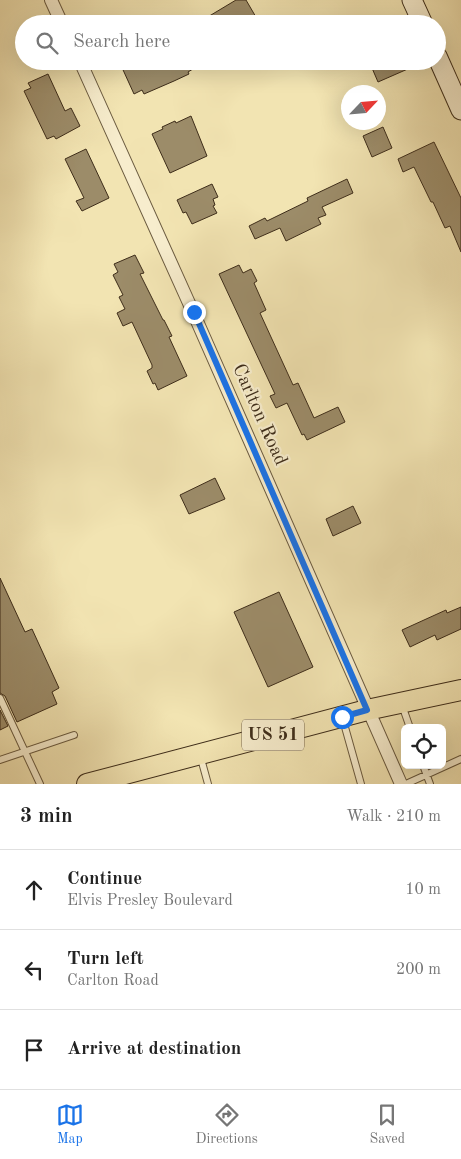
<!DOCTYPE html>
<html lang="en">
<head>
<meta charset="utf-8">
<style>
  body { margin:0; font-family:"Old Standard TT",serif; background:#f2f2f2; color:#222 }
  .controls { position:absolute; right:15px; bottom:15px; display:grid; overflow:hidden; border-radius:8px; box-shadow:0 5px 20px #0002 }
  .controls button { width:45px; height:45px; display:grid; place-items:center; padding:0; border:0; border-bottom:1px solid #e0e0e0; background:#fff; color:#222; font:25px sans-serif }
  .compass { position:absolute; left:341px; top:85px; width:45px; height:45px; border-radius:50%; background:#fff; box-shadow:0 5px 20px #0002; rotate:64deg }
  .stop { position:absolute; width:15px; height:15px; margin:-11px; border:4px solid #1a73e8; border-radius:50%; background:#fff }
  .stop.end { background:#1a73e8; border-color:#fff; box-shadow:0 1px 5px #0008 }
  .list { margin:0; padding:0; list-style:none }
  h2 { display:flex; justify-content:space-between; align-items:center; height:65px; margin:0; padding:0 20px; font-size:21px }
  h2 small { font-size:16px; font-weight:400; color:#767676 }
  .list li { display:grid; grid-template-columns:32px 1fr auto; gap:15px; align-items:center; box-sizing:border-box; height:80px; padding:0 20px; border-top:1px solid #e0e0e0 }
  .list b { display:block; font-size:19px; white-space:nowrap }
  .list p { margin:0; font-size:16px; white-space:nowrap; color:#767676 }
  .list em { font-size:16px; font-style:normal; color:#767676 }
  .icon { flex:none; width:28px; height:28px; fill:none; stroke:currentColor; stroke-width:2; stroke-linecap:round; stroke-linejoin:round }
  .map { position:relative; flex:none; width:461px; height:784px; overflow:hidden }
  .search { position:absolute; background:#fff; box-shadow:0 5px 20px #0002; left:15px; right:15px; top:15px; height:55px; display:flex; align-items:center; gap:12px; box-sizing:border-box; padding:0 18px; border-radius:28px; color:#767676; font-size:19px }
  .sheet { height:305px; background:#fff }
  nav { display:flex; justify-content:space-around; align-items:center; box-sizing:border-box; height:70px; border-top:1px solid #e0e0e0; background:#fff; font-size:14px; color:#767676 }
  nav a { display:grid; justify-items:center; gap:2px }
  nav .on { color:#1a73e8 }
  .map>svg:first-child { display:block }
</style>
</head>
<body>
<div class="map">
<svg width="461" height="784" viewBox="0 0 461 784">
  <rect width="100%" height="100%" fill="#f2e4b2"/>
  <filter id="stains"><feTurbulence type="fractalNoise" baseFrequency=".004" numOctaves="4"/><feColorMatrix values="0 0 0 0 .2 0 0 0 0 .09 0 0 0 0 .02 0 0 0 .5 -.17"/></filter>
  <radialGradient id="worn" r=".72"><stop offset=".6" stop-color="#630" stop-opacity="0"/><stop offset="1" stop-color="#630" stop-opacity=".3"/></radialGradient>
  <path fill="#9c8c69" stroke="#3e2d1a" d="M 236,0 L 246,0 L 260,24 L 196,24 Z
    M 119,61 L 206,61 L 188,72 L 189,74 L 174,81 L 144,94 L 142,90 L 134,94 Z
    M 369,61 L 426,61 L 378,82 Z
    M 48,74 L 65,111 L 71,108 L 80,126 L 56,139 L 54,136 L 47,139 L 24,91 L 31,88 L 28,83 Z
    M 191,116 L 207,156 L 170,173 L 152,134 L 163,129 L 162,127 L 175,121 L 176,123 Z
    M 383,127 L 392,148 L 372,157 L 363,136 Z
    M 434,142 L 461,198 L 461,252 L 450,226 L 445,228 L 433,202 L 431,202 L 414,167 L 403,172 L 398,159 Z
    M 86,149 L 109,198 L 82,211 L 76,201 L 84,198 L 65,159 Z
    M 347,179 L 353,193 L 322,207 L 326,215 L 318,218 L 321,224 L 286,241 L 280,228 L 255,239 L 249,226 L 265,218 L 267,221 L 308,201 L 307,198 Z
    M 212,184 L 218,197 L 213,199 L 215,205 L 213,206 L 217,213 L 192,224 L 186,212 L 183,213 L 177,200 Z
    M 135,255 L 144,273 L 140,274 L 163,320 L 164,320 L 172,336 L 169,337 L 187,376 L 158,390 L 155,383 L 153,384 L 147,371 L 152,368 L 152,365 L 132,322 L 123,326 L 117,313 L 125,309 L 119,297 L 123,295 L 113,275 L 118,272 L 114,264 Z
    M 239,265 L 243,273 L 251,269 L 257,281 L 254,283 L 266,310 L 260,313 L 293,385 L 298,383 L 314,418 L 338,407 L 345,422 L 307,440 L 304,434 L 302,435 L 287,403 L 276,408 L 270,396 L 275,394 L 219,274 Z
    M 215,478 L 225,499 L 189,514 L 180,495 Z
    M 353,506 L 361,523 L 333,536 L 326,519 Z
    M 0,578 L 25,632 L 32,629 L 59,688 L 52,692 L 57,704 L 17,722 L 5,696 L 0,693 Z
    M 279,592 L 313,667 L 268,687 L 234,612 Z
    M 461,607 L 461,629 L 437,640 L 435,635 L 410,647 L 402,630 L 446,610 L 447,613 Z
    M 0,710 L 8,726 L 0,730 Z"/>
  <g fill="none" stroke-linecap="round" stroke-linejoin="round">
    <g stroke="#6b5b40" stroke-width="8">
      <path id="lane" d="M 0,698 L 40,784
        M 402,705 L 410,728
        M 343,720 L 361,784
        M 200,755 L 208,784
        M 0,760 L 74,735
        M 423,765 L 430,784
        M 406,784 L 461,759"/>
    </g>
    <g stroke="#6b5b40" stroke-width="14">
      <path id="street" d="M 51,0 L 62,24
        M 80,61 L 193,312 L 401,784"/>
    </g>
    <g stroke="#3e2d1a" stroke-width="21">
      <path id="secondary" d="M 412,0 L 423,24
        M 437,56 L 461,110"/>
    </g>
    <g stroke="#3e2d1a" stroke-width="22">
      <path id="primary" d="M 87,784 L 367,710 L 461,690"/>
    </g>
    <use href="#lane" stroke="#f7edcd" stroke-width="6"/>
    <use href="#street" stroke="#f7edcd" stroke-width="12"/>
    <use href="#secondary" stroke="#f7edcd" stroke-width="19"/>
    <use href="#primary" stroke="#f2e4b2" stroke-width="20"/>
  </g>
  <g fill="none" stroke-linecap="round" stroke-linejoin="round">
    <path stroke="#1a73e8" stroke-width="6" d="M 194,312 L 367,710 L 342,717"/>
  </g>
  <g text-anchor="middle" dominant-baseline="central" stroke-width="4.5" stroke-linejoin="round" paint-order="stroke">
    <rect fill="#f7edcd" stroke="#766750" stroke-width="1" x="242" y="719.5" width="62" height="31" rx="4"/>
    <g font-size="18" font-weight="bold" fill="#3e2d1a">
      <text x="273" y="735">US 51</text>
    </g>
    <g font-size="19" fill="#3e2d1a" stroke="#f7edcd">
      <text transform="translate(259 415) rotate(66)">Carlton Road</text>
    </g>
  </g>
  <rect width="100%" height="100%" filter="url(#stains)"/>
  <rect width="100%" height="100%" fill="url(#worn)"/>
</svg>
<div class="controls">
<button><svg class="icon" aria-label="locate" viewBox="0 0 24 24"><circle cx="12" cy="12" r="6"/><path d="M12 2v4M12 18v4M2 12h4M18 12h4"/></svg></button>
</div>
<svg class="compass" viewBox="-18 -18 36 36"><path d="M0-13l5 13h-10z" fill="#e53935"/><path d="M0 13l5-13h-10z" fill="#767676"/></svg>
<div class="stop" style="left:342px;top:717px"></div>
<div class="stop end" style="left:194px;top:312px"></div>
<div class="search"><svg class="icon" aria-label="search" viewBox="0 0 24 24"><circle cx="10" cy="10" r="6"/><path d="M15 15l6 6"/></svg>Search here</div>
</div>
<section class="sheet">
<h2>3 min<small>Walk · 210 m</small></h2>
<ul class="list">
<li><svg class="icon" aria-label="ahead" viewBox="0 0 24 24"><path d="M12 20V5M6 11l6-6 6 6"/></svg><div><b>Continue</b><p>Elvis Presley Boulevard</p></div><em>10 m</em></li>
<li><svg class="icon" aria-label="left" viewBox="0 0 24 24"><path d="M17 20v-9H6M10 6l-5 5 5 5"/></svg><div><b>Turn left</b><p>Carlton Road</p></div><em>200 m</em></li>
<li><svg class="icon" aria-label="arrive" viewBox="0 0 24 24"><path d="M6 21V4h12l-3 4 3 4H6"/></svg><div><b>Arrive at destination</b></div></li>
</ul>
</section>
<nav>
<a class="on"><svg class="icon" aria-label="map" viewBox="0 0 24 24"><path d="M3 6l6-2 6 2 6-2v14l-6 2-6-2-6 2zM9 4v14M15 6v14"/></svg>Map</a>
<a><svg class="icon" aria-label="directions" viewBox="0 0 24 24"><path d="M12 3l9 9-9 9-9-9zM9 14v-3h6M13 9l2 2-2 2"/></svg>Directions</a>
<a><svg class="icon" aria-label="saved" viewBox="0 0 24 24"><path d="M7 4h10v16l-5-4-5 4z"/></svg>Saved</a>
</nav>
</body>
</html>
